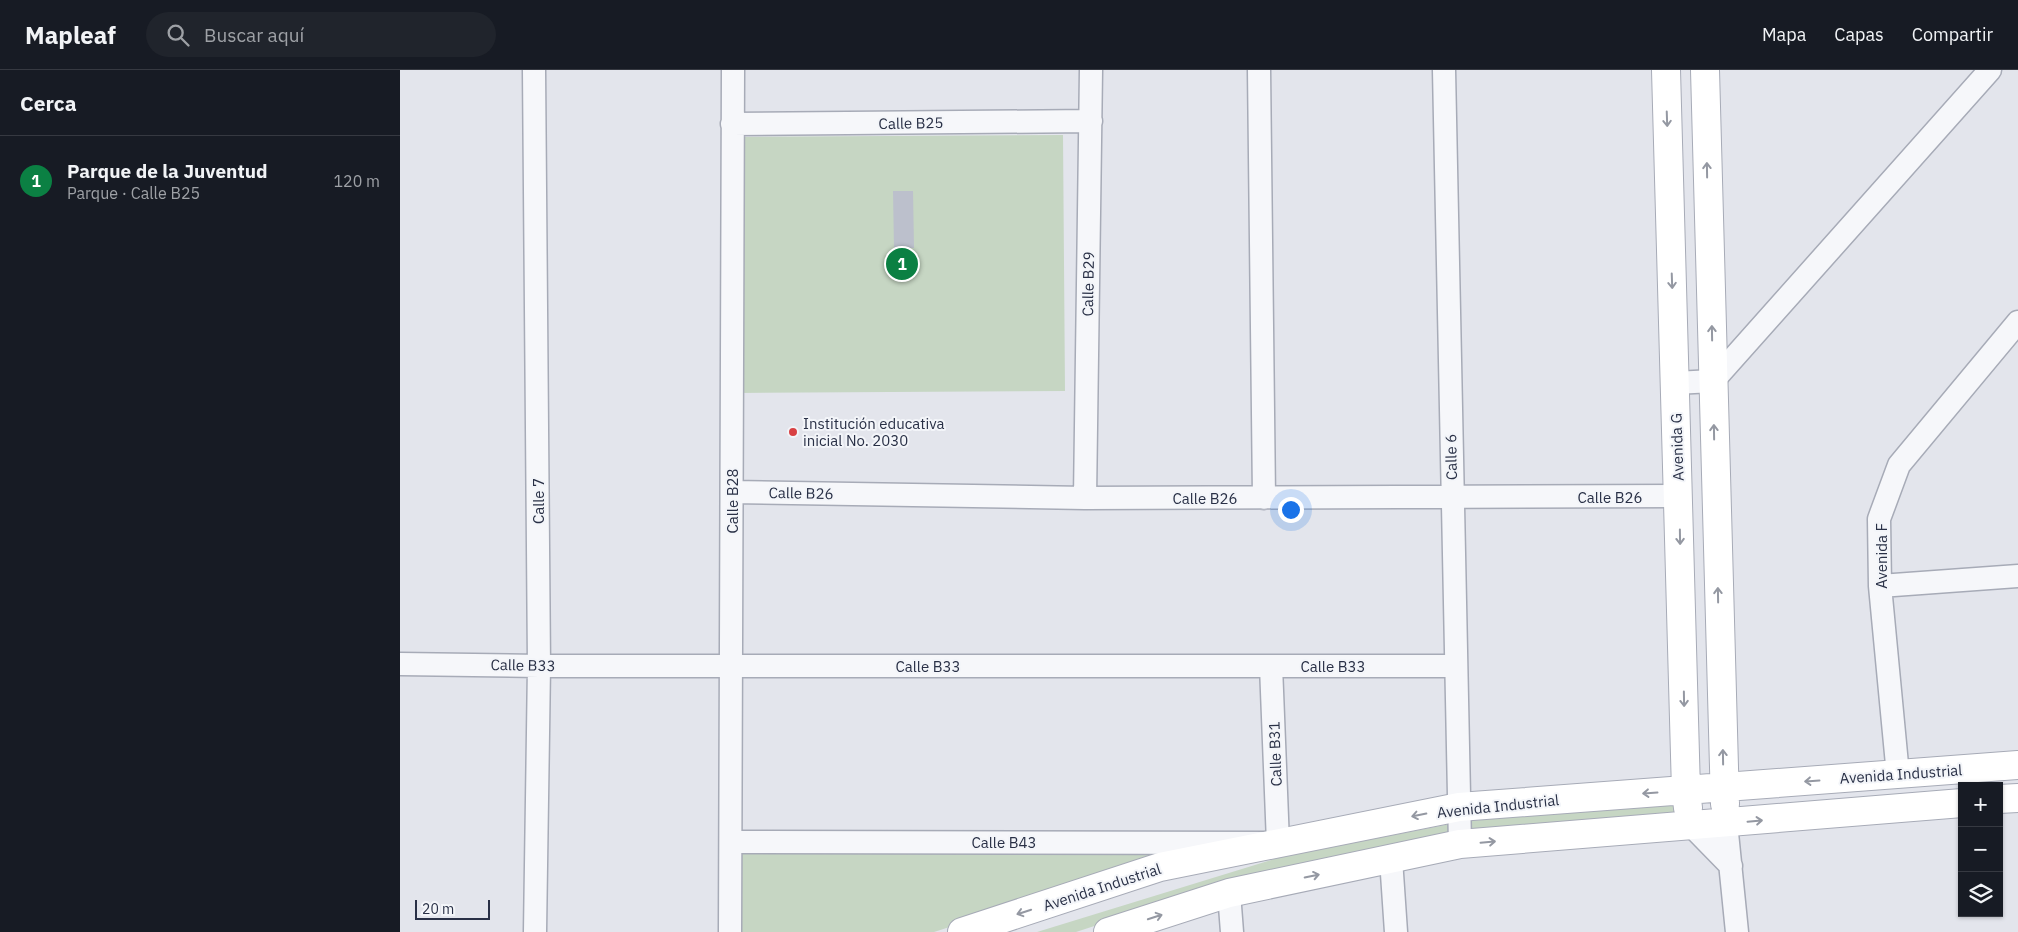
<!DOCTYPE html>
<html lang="es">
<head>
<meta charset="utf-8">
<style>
  body { margin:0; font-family:"IBM Plex Sans",sans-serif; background:#20242c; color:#f1f3f6 }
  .controls { position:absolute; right:15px; bottom:15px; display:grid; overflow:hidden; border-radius:0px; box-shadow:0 1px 4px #0004 }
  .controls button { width:45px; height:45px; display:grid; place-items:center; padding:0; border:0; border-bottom:1px solid #363941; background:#171b24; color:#f1f3f6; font:25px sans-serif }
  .scale { position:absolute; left:15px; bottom:12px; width:75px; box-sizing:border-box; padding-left:5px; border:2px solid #293046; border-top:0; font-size:14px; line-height:18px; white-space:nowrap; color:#293046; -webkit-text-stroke:4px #f3f5f9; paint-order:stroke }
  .you { position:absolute; left:890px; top:439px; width:18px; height:18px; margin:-12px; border:4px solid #fff; border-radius:50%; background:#1a73e8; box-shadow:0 0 0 8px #1a73e833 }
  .badge { display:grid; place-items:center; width:32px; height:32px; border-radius:50%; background:#0b8043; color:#fff; font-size:16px; font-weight:700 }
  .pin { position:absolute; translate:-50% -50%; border:2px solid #fff; box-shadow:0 1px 5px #0006 }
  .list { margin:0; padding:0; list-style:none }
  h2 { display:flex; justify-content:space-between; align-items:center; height:65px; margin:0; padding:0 20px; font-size:21px }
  h2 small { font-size:16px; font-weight:400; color:#9ea1a6 }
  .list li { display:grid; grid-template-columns:32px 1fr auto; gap:15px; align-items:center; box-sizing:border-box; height:90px; padding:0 20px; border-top:1px solid #363941 }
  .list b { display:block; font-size:19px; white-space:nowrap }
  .list p { margin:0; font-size:16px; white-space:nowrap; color:#9ea1a6 }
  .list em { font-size:16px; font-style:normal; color:#9ea1a6 }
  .icon { flex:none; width:28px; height:28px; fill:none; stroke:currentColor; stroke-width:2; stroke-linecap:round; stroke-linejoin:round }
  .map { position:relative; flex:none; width:1618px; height:862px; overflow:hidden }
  header { display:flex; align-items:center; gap:30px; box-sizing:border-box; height:70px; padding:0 25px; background:#171b24; border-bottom:1px solid #363941 }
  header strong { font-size:24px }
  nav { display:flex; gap:28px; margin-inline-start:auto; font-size:18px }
  .search { width:350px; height:45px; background:#20242c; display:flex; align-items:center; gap:12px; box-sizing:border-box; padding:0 18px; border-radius:28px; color:#9ea1a6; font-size:19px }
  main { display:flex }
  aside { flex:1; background:#171b24 }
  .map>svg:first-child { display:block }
</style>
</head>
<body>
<header>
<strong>Mapleaf</strong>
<div class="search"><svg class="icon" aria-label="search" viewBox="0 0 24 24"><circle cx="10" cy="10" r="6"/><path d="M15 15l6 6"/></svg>Buscar aquí</div>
<nav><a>Mapa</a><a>Capas</a><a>Compartir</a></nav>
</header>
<main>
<aside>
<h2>Cerca<small></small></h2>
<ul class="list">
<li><span class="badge">1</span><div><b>Parque de la Juventud</b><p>Parque · Calle B25</p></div><em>120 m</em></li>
</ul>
</aside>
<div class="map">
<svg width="1618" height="862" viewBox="0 0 1618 862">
  <rect width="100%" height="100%" fill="#e3e5ec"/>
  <path fill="#c6d6c3" d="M 663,65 L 665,321 L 338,323 L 340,67 Z
    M 1273,732 L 1279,749 L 829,812 L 676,862 L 637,862 L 884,786 L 1061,752 Z
    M 340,780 L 786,781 L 534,862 L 340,862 Z"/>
  <path fill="#bcc0cc" d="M 493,121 L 513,121 L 514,178 L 494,178 Z"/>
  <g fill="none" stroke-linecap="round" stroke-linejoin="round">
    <g stroke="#a7abb7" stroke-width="25">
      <path id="street" d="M 134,0 L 139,596 L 135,862
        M 859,0 L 864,428
        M 1044,0 L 1060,774
        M 332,54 L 691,51
        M 1275,313 L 1313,311 L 1590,0
        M 332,422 L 685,428 L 1279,426
        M 685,428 L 691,0
        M 1480,516 L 1618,506
        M 0,594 L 139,596 L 1055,596
        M 1498,705 L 1480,516 L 1479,449 L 1499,395 L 1618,252
        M 1326,753 L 1337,862
        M 1290,754 L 1331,796
        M 331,772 L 878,773 L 871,596
        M 991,789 L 996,862
        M 829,823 L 832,862
        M 330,862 L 333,0"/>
    </g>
    <g stroke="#a7abb7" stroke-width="30">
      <path id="secondary" d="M 1266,0 L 1286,721 L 1288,738
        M 1305,0 L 1325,734
        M 1599,729 L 1618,728
        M 562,862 L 760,797 L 1059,737 L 1618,695
        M 708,862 L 829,823 L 1060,774 L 1562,733"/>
    </g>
    <use href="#street" stroke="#f6f7fa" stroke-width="22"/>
    <use href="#secondary" stroke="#fff" stroke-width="28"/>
  </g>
  <defs><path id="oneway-shaft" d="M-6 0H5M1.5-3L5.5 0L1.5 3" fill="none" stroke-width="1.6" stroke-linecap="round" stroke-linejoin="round" transform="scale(1.25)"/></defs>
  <g stroke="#9498a2">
    <use href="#oneway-shaft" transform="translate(1267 49) rotate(88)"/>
    <use href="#oneway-shaft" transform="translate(1307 100) rotate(-91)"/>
    <use href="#oneway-shaft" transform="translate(1272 211) rotate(88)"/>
    <use href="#oneway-shaft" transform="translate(1312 263) rotate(-91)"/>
    <use href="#oneway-shaft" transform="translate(1314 362) rotate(-91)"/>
    <use href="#oneway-shaft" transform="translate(1280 467) rotate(89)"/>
    <use href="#oneway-shaft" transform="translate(1318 525) rotate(-91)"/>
    <use href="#oneway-shaft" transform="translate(1284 629) rotate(89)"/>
    <use href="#oneway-shaft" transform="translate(1323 687) rotate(-91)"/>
    <use href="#oneway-shaft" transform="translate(1412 711) rotate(176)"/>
    <use href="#oneway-shaft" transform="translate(1250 723) rotate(176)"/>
    <use href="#oneway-shaft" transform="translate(1019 745) rotate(169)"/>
    <use href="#oneway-shaft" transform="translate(1355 751) rotate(-5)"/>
    <use href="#oneway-shaft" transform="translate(1088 772) rotate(-5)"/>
    <use href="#oneway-shaft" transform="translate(912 806) rotate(-12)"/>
    <use href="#oneway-shaft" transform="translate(624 842) rotate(162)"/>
    <use href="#oneway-shaft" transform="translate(755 847) rotate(-18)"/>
  </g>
  <circle fill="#d84043" stroke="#f3f5f9" stroke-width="2" cx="393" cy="362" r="5"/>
  <g text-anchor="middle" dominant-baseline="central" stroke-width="4" stroke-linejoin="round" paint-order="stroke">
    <g font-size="15" fill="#293046" stroke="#f3f5f9">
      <text transform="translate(511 53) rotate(-1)">Calle B25</text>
      <text transform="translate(688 214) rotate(-89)">Calle B29</text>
      <text transform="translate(1277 377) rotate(-92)">Avenida G</text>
      <text transform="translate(1051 387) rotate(-91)">Calle 6</text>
      <text transform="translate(401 423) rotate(1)">Calle B26</text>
      <text x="1210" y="427">Calle B26</text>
      <text x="805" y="428">Calle B26</text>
      <text transform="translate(138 431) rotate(-90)">Calle 7</text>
      <text transform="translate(332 431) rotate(-90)">Calle B28</text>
      <text transform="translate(1481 486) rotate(-90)">Avenida F</text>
      <text transform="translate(123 595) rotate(1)">Calle B33</text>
      <text x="528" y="596">Calle B33</text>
      <text x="933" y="596">Calle B33</text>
      <text transform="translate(875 684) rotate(-92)">Calle B31</text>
      <text transform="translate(1501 704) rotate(-4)">Avenida Industrial</text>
      <text transform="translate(1098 736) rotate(-6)">Avenida Industrial</text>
      <text x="604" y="772">Calle B43</text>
      <text transform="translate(702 817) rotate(-18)">Avenida Industrial</text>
    </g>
    <g font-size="15" fill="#293046" stroke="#f3f5f9" text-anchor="start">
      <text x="403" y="353">Institución educativa<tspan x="403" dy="17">inicial No. 2030</tspan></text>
    </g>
  </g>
</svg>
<div class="controls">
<button>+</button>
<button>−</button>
<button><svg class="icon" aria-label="layers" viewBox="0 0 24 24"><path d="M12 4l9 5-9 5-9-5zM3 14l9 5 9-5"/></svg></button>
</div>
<div class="scale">20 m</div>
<div class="you"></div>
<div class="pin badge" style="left:502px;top:194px">1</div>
</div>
</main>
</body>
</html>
